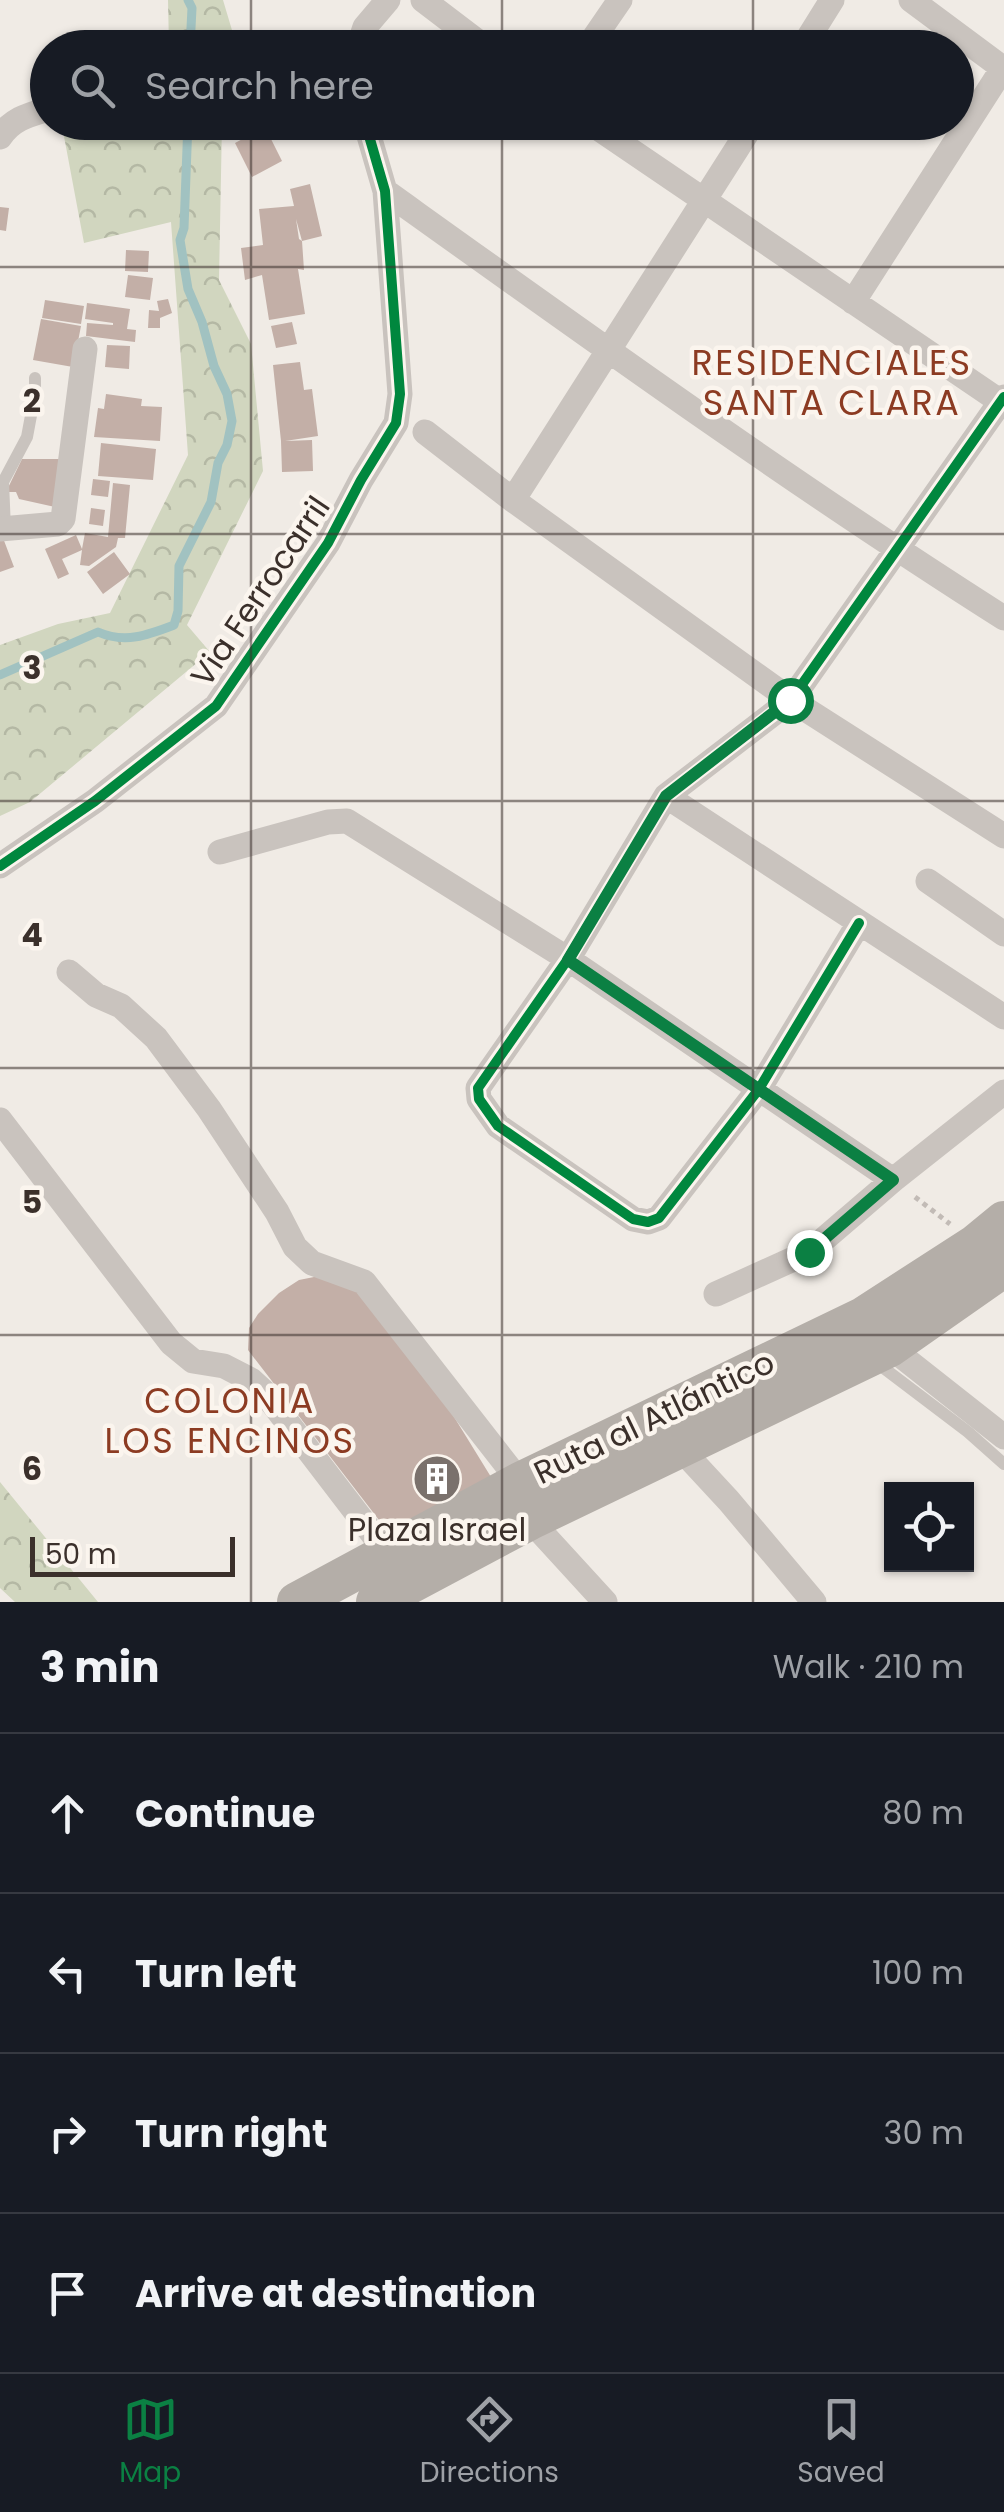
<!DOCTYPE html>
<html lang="en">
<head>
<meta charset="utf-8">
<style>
  body { margin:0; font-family:Poppins,sans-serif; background:#20242c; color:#f1f3f6 }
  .controls { position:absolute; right:30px; bottom:30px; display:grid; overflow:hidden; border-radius:0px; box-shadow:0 2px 8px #0004 }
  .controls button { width:90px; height:90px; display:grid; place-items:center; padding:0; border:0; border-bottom:2px solid #363941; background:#171b24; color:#f1f3f6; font:50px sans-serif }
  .scale { position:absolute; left:30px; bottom:25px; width:205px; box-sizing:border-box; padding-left:10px; border:5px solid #3b302b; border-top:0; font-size:28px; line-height:35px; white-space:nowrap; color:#3b302b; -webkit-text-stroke:8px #fbf5ee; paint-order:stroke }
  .stop { position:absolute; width:30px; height:30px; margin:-22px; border:8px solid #0b8043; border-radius:50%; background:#fff }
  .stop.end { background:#0b8043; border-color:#fff; box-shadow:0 2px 10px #0008 }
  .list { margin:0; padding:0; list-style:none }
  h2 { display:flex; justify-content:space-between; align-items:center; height:130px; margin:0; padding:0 40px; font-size:42px }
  h2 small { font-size:32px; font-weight:400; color:#9ea1a6 }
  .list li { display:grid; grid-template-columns:65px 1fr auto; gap:30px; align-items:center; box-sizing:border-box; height:160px; padding:0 40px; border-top:2px solid #363941 }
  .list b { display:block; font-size:38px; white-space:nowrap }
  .list em { font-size:32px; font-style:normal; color:#9ea1a6 }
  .icon { flex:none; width:55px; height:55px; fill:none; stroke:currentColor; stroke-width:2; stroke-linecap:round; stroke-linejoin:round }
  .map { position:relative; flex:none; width:1004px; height:1602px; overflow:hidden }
  .search { position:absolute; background:#171b24; box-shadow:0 2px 8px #0004; left:30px; right:30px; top:30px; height:110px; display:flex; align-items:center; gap:25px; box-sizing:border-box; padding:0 35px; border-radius:55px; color:#9ea1a6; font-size:38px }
  .sheet { height:770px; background:#171b24 }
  nav { display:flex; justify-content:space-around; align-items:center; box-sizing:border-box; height:140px; border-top:2px solid #363941; background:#171b24; font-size:28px; color:#9ea1a6 }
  nav a { display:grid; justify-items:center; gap:5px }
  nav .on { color:#0b8043 }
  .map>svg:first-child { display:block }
</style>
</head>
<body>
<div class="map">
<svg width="1004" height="1602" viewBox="0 0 1004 1602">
  <defs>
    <pattern id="forest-crowns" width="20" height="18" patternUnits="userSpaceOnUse" patternTransform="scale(2.5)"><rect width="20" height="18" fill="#d1d6bf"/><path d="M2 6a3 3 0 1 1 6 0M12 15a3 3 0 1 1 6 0" fill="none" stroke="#b4b8a4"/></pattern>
  </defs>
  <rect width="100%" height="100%" fill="#f0ebe5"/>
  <path fill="url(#forest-crowns)" d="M 168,0 L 223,0 L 237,47 L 169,47 Z
    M 100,122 L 222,123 L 219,280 L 251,344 L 263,471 L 187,625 L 210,652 L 30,802 L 0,816 L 0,645 L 58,624 L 110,613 L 188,455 L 171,222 L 84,243 L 63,131 Z
    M 0,1482 L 98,1602 L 15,1602 L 0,1588 Z"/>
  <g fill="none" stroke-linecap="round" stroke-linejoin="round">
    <path stroke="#a1c2c1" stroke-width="9" d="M 188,0 L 192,8 L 190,48
      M 0,675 L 98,632 C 125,644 148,635 174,625 L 178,611 L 179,566 L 211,502 L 218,463 L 227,445 L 232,421 L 227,394 L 214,366 L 202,322 L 188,289 L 180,240 L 184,228 L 188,122"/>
  </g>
  <path fill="#c3afa7" d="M 265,127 L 282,161 L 252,177 L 235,143 Z
    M 310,184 L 322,236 L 302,241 L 296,219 L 299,239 L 302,241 L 304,270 L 298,269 L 305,314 L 269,320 L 262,275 L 245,280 L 241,248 L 263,245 L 259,209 L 294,206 L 290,189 Z
    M 0,207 L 9,208 L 6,231 L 0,230 Z
    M 126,250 L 149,251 L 148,272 L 125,271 Z
    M 128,275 L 153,278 L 150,300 L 125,297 Z
    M 168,299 L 172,313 L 160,318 L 160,328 L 148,328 L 149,310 L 159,311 L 157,301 Z
    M 45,300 L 84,306 L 81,324 L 42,318 Z
    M 87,303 L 130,309 L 127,329 L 136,330 L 135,342 L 86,336 L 87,323 L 113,325 L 113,323 L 85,319 Z
    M 41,319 L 81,326 L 73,367 L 33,360 Z
    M 292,322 L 297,344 L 276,348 L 271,326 Z
    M 107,345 L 130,346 L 129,369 L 105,367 Z
    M 300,362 L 304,390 L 312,389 L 318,436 L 285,441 L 312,440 L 313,471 L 282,472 L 281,441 L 273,365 Z
    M 106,394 L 142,399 L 141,406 L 162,407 L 160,441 L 94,437 L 98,408 L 104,409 Z
    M 101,443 L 156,449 L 153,480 L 98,476 Z
    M 22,459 L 64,459 L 64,509 L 19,499 L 16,492 L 6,492 Z
    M 93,479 L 110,481 L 108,497 L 91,495 Z
    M 113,483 L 130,485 L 125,538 L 118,538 L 116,547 L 89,566 L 80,565 L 82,550 L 62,559 L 69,574 L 58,579 L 45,549 L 76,535 L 82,549 L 85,533 L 108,537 Z
    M 91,508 L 105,510 L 103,526 L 89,524 Z
    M 0,530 L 14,567 L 0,572 Z
    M 114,552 L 130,574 L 103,594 L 87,572 Z
    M 329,1274 L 353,1282 L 424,1368 L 491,1477 L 389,1533 L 248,1350 L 249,1328 L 258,1314 L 279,1293 L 299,1280 Z"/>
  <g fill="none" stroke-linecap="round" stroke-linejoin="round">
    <path stroke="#c2bbb6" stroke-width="5" stroke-dasharray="5 5" stroke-linecap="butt" d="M 915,1197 L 950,1224"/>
    <path stroke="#c9c3be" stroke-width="12" d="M 5,529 L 3,482 L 27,437 L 35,394 L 35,378
      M 877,1363 L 968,1432 L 1004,1464"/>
    <path stroke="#c9c3be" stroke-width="25" d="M 423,0 L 486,48
      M 911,0 L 1004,69
      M 358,48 L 365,27 L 388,0
      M 587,48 L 620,0
      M 802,48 L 832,0
      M 589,122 L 1004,404
      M 0,137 C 12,119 28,115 48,109
      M 385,191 C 589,337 793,484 1004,618
      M 853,302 L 1003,68
      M 425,432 L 513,500 L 791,700 L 1004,836
      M 513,500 L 754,122
      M 0,529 L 58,524 L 63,519 L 85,349
      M 666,796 L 1004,1017
      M 220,852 L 328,822 L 347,821 L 568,959 L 893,1180
      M 0,866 L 95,801 L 216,706 L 328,543 L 361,480 L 396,423 L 400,394 L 385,191 L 365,122
      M 928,881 L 1004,934
      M 859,923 L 759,1089 L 659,1218 L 648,1222 L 633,1219 L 498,1126 L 479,1099 L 478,1088 L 568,959 L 666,796 L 791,700 L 1004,397
      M 69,972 L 96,995 L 121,1006 L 156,1038 L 209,1109 L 277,1212 L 295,1247 L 312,1263 L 364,1282 L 520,1482
      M 0,1120 L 171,1343 L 193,1361 L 224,1366 L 251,1380 L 264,1392 L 388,1554
      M 716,1294 L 809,1252 L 893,1180 L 1004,1092
      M 890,1347 L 1004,1437
      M 679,1447 L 729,1501 L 814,1602
      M 530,1520 L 605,1602"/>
    <path stroke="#b4aea8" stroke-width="40" d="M 297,1602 L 520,1482 L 863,1317 L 976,1244 L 1004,1221
      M 376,1602 L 530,1520 L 890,1347 L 1004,1267"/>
    <g stroke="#fbf5ee" stroke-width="16">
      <path id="cycleway" d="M 0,866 L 95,801 L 216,706 L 328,543 L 361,480 L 396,423 L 400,394 L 385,191 L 365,122
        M 859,923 L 759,1089 L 659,1218 L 648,1222 L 633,1219 L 498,1126 L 479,1099 L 478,1088 L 568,959 L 666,796 L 791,700 L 1004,397"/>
    </g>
    <use href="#cycleway" stroke="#00873e" stroke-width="10"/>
  </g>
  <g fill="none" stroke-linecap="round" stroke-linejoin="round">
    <path stroke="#0b8043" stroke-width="12" d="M 790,700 L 666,796 L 568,960 L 893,1180 L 809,1252"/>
  </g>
  <path fill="none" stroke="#3b302b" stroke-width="2.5" stroke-opacity="0.55" d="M 251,0 L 251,48M 502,0 L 502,48M 753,0 L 753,48M 251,122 L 251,1602M 502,122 L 502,1602M 753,122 L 753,1602M 0,267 L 1004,267M 0,534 L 1004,534M 0,801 L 1004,801M 0,1068 L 1004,1068M 0,1335 L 1004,1335"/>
  <defs>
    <g id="building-disc" transform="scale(2.5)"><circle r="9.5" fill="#7a716c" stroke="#fbf5ee"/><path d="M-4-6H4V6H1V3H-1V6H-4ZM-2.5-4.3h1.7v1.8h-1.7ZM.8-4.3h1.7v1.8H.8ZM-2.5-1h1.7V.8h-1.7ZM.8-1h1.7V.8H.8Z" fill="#fff"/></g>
  </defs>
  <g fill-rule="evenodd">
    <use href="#building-disc" x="437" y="1479"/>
  </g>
  <g text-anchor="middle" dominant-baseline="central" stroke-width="9" stroke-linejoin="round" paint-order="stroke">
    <g font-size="32" fill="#3b302b" stroke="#fbf5ee">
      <text transform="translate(260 591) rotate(-56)">Via Ferrocarril</text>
      <text transform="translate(654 1417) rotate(-26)">Ruta al Atlántico</text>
    </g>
    <g font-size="32" fill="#3b302b" stroke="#fbf5ee">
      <text x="437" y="1529">Plaza Israel</text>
    </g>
    <g font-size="35" letter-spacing="2.5" fill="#8c3b22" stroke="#fbf5ee">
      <text x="832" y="362">RESIDENCIALES<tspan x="832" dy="40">SANTA CLARA</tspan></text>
      <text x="230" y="1400">COLONIA<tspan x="230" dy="40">LOS ENCINOS</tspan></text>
    </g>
  </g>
  <g font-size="32" text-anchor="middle" font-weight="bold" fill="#3b302b" stroke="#fbf5ee" stroke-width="9" stroke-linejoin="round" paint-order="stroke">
    <text x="32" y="412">2</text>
    <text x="32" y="679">3</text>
    <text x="32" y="946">4</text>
    <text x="32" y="1213">5</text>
    <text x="32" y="1480">6</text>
  </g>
</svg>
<div class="controls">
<button><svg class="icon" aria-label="locate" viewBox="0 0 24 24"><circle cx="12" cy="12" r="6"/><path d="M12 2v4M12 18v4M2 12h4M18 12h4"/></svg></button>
</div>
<div class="scale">50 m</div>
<div class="stop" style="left:790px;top:700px"></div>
<div class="stop end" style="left:809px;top:1252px"></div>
<div class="search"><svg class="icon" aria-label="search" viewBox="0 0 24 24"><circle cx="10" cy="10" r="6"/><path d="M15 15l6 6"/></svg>Search here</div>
</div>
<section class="sheet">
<h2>3 min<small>Walk · 210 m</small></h2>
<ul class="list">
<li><svg class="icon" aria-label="ahead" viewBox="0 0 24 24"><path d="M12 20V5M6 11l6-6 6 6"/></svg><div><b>Continue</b></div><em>80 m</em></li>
<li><svg class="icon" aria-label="left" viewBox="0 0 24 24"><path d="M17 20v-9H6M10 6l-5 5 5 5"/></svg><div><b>Turn left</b></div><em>100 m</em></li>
<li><svg class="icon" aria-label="right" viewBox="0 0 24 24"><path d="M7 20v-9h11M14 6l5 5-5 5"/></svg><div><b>Turn right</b></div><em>30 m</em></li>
<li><svg class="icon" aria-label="arrive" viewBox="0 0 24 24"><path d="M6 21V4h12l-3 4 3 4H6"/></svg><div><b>Arrive at destination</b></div></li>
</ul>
</section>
<nav>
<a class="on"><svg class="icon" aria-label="map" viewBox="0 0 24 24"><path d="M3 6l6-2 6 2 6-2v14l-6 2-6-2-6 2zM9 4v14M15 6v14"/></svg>Map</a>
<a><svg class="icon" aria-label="directions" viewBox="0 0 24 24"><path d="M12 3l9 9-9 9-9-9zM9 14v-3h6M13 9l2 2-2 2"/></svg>Directions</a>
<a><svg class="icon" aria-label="saved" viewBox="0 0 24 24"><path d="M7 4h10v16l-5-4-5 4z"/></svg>Saved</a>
</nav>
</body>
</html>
